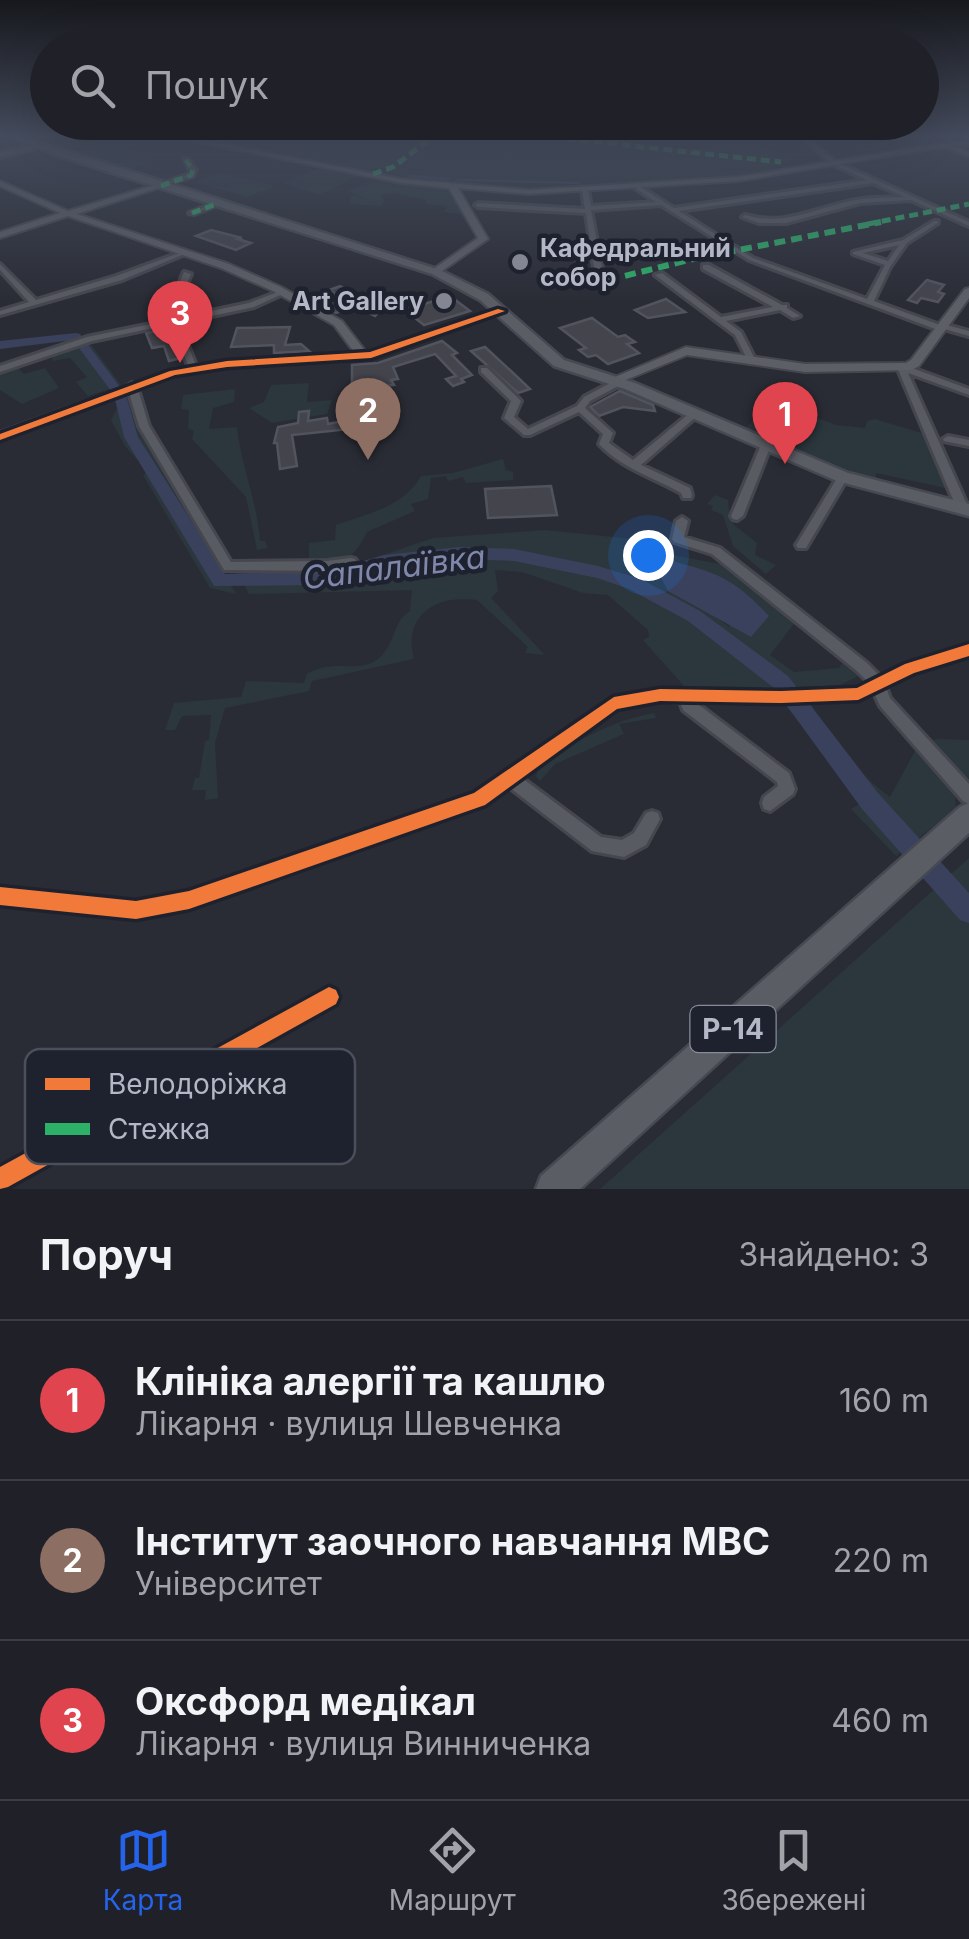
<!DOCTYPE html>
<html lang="uk">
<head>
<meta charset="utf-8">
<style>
  body { margin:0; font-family:Inter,sans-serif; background:#2d2e34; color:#f1f3f6 }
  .you { position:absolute; left:648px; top:555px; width:35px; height:35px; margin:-25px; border:8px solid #fff; border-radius:50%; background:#1a73e8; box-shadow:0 0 0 15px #1a73e833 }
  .badge { display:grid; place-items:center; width:65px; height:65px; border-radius:50%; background:#2563eb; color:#fff; font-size:32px; font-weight:700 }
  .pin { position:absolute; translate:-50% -82px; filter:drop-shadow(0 2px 5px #0008) }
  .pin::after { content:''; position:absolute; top:52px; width:35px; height:30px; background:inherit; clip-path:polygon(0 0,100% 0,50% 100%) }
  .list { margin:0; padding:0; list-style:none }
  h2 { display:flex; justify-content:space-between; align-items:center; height:130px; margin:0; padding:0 40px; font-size:42px }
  h2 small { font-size:32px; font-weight:400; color:#a2a3a8 }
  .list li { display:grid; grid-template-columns:65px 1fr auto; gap:30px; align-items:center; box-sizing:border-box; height:160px; padding:0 40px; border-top:2px solid #3d3e45 }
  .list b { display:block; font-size:38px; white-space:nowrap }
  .list p { margin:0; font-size:32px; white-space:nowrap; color:#a2a3a8 }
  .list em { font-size:32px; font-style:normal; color:#a2a3a8 }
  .icon { flex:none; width:55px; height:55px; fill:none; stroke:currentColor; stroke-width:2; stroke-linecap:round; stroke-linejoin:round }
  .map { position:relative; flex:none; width:969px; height:1189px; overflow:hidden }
  .search { position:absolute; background:#202128; box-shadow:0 10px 40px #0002; left:30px; right:30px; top:30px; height:110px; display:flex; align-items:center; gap:25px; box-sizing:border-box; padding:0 35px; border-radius:55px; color:#a2a3a8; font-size:38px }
  .sheet { height:610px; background:#202128 }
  nav { display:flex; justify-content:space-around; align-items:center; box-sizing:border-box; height:140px; border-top:2px solid #3d3e45; background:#202128; font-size:28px; color:#a2a3a8 }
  nav a { display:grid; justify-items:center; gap:5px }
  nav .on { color:#2563eb }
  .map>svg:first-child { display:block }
</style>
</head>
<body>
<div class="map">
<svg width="969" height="1189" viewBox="0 0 969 1189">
  <rect width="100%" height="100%" fill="#2a2c35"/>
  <path fill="#2b373d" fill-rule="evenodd" d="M 109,137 L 121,137 L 122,141 L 124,137 L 137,138 L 135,144 L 123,148 L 154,156 L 144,159 L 147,163 L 127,169 L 68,148 L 44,145 L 67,139 L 71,144 L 87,141 L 77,148 L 100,145 L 90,145 L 109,145 L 97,141 Z
    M 184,137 L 572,137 L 775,159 L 714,149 L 715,137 L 758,137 L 762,148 L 798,159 L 776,165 L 770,171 C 665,188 554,194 448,185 C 360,178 271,154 184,137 Z
    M 319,168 L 353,175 L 358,176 L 319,195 L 283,183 Z
    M 220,173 L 275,186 L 247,197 L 195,182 Z
    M 371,180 L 448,190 L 464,214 L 444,212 L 447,206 L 425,204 L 427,200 L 392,193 L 380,196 L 385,201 L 380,206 L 350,204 L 351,195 L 367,200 L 349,191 Z
    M 89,342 L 121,385 L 88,396 L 76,382 L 87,377 L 70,358 L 52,361 L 54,352 Z
    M 16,366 L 24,374 L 45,368 L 59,388 L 22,404 L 0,390 L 0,371 Z
    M 309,383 L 307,402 L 332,400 L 327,414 L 272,423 L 249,408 L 264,402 L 271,385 Z
    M 235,389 L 234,402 L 213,408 L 209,429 L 237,427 C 241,466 257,500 260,541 L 265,541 L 268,548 L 257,550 L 246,497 L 192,439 L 194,431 L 188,428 L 189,410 L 181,409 L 183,395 Z
    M 132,393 L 138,424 L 236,594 L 210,588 L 143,475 L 148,472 L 125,446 L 111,420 L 118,407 L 114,400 Z
    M 773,401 L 836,425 L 865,428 L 867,421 L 875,419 L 925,434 L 945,488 L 876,473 L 876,479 L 863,478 L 743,431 Z
    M 503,459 L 506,470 L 513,472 L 513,480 L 466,483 L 463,477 L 448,481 L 446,476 L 431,478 L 428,499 L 411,504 L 415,511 L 367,532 C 351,564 343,561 309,564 L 309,543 L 335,540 L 336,525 C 371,513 404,506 421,476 L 453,473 Z
    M 715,495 L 728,500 L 729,511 L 734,512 L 736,520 L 733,524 L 757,543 L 755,555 L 776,565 L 766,574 L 733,546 L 723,515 L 711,510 L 713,506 L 707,504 Z
    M 545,530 L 652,541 L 652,551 L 725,565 L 796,621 L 770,655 L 794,672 L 839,668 L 842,663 L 802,630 L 804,627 L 860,675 L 840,685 L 800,689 L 756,655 L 747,664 L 778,689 L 684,686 L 643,640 L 649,637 L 648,630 L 608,595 L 583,593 L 522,572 L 495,570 L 498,591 L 491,598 L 545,655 L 525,653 L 528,647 L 477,600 C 437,594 402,615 414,659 L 312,681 L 309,691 L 225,708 L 215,743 L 218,798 L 205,800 L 206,790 L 192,790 L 195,778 L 199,778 L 205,741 L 209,740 L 211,715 L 182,716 L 175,730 L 165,730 L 174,703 L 241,697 L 246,681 L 304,683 L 307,673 C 312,672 316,669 321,668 C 345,661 369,676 386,650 C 396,635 395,620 410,611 L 412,590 L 249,594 L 237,571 L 351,566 L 433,538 ZM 670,560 L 692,566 L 730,627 L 702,608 Z
    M 783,702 L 811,703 C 831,744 854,770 890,797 L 916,749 L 955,792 L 956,809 L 896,856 L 851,809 L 861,803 Z
    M 654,713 L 656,718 L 619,724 L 624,734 L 555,764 L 540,781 L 536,776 L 539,766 C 575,741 611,721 654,713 Z
    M 938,739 L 969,740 L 969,779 L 929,741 Z
    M 969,858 L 969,1189 L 600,1189 Z"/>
  <path fill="#3a415c" d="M 670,560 C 720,574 733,578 769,616 L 751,637 L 668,591 L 656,568 Z"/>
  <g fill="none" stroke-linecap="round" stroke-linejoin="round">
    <path stroke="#3a415c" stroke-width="2.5" d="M 409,176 L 449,179
      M 457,180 L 580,183"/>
    <path fill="#3a415c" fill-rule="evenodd" d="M 76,333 L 80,334 L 126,395 L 138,437 L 225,574 L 329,571 L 384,555 L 459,547 L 514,549 L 598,566 L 641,579 L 700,611 L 788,676 L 878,793 L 969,893 L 969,923 L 960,920 L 862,809 L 774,688 L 688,621 L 629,589 L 597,578 L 514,561 L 459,559 L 384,567 L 329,585 L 214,586 L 124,437 L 114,395 L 73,340 L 0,349 L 0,341 Z"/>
  </g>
  <path fill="#43444c" stroke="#51545d" stroke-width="2.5" d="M 211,230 L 242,238 L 238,239 L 251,243 L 236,250 L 196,236 Z
    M 927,280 L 944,285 L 938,292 L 944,294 L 938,302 L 921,298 L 917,303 L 908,300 Z
    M 340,286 L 355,294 L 377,314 L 375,316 L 355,306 L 336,313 L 317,303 L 337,295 L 329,290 Z
    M 450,296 L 470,311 L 424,325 L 405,310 Z
    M 666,299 L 685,312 L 648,318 L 635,310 Z
    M 592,318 L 618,337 L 625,335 L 635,342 L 627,344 L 639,353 L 608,364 L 596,355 L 588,357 L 579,350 L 586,348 L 560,328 Z
    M 290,327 L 285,345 L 301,344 L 309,351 L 274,353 L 274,345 L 231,347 L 237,328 Z
    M 170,328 L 181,358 L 169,361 L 164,346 L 152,348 L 146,333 Z
    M 442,341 L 457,353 L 452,355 L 472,375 L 461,379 L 464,382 L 453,386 L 446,379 L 456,376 L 435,354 L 393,367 L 398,379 L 391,380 L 394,385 L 352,389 L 352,365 L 378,363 Z
    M 485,347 L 511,371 L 530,389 L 518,393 L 471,351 Z
    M 620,391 L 653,405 L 655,411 L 623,407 L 599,416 L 590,407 Z
    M 309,411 L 308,421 L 327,418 L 328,424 L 348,420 L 350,429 L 292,435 L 297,466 L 280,469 L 277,443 L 274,443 L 278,427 L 298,423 L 299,412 Z
    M 551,486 L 557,515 L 488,518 L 485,489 Z"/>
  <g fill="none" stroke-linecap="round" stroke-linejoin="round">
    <g stroke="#46474e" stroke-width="6">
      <path id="street" d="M 801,137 L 806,137 L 836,162 L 969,222 L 969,226 L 911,200 L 860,203 L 786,223 L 759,223 L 742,217 L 745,215 C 787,227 816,207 856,200 C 872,197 889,198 905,197 L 873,183 L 679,211 L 753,258 L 867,299 L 885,265 L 853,254 L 853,252 L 903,240 L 934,221 L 938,221 L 938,223 L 907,243 L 890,267 L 874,301 L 940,325 L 943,324 L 969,331 L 969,336 L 944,329 L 938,330 L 749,260 L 661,205 L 591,210 L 602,268 L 607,278 L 603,280 L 600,280 L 594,268 L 586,213 L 478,207 L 475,205 L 478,203 L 585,209 L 582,190 L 585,188 L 588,190 L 591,206 L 656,202 L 635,188 L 637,185 L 674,208 L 867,180 L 832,164 ZM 899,245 L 888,261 L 863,253 Z
        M 969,141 L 969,145 L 943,147 L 940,145 Z
        M 38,144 L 40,147 L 0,157 L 0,153 Z
        M 184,159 L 188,159 L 196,170 L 193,176 L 159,187 L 159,185 L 189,174 L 190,170 Z
        M 214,203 L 219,204 L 194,214 L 189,213 Z
        M 182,252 L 187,253 L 122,280 L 0,315 L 0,311 L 29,302 L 0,270 L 0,264 L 36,300 L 116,276 Z
        M 703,265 L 709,265 L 782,305 L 787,305 L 787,308 L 800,316 L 793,318 L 780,310 L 726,321 L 741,332 L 756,361 L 755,363 L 749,363 L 735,335 L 655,275 L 662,273 L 721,317 L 773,307 L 703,269 Z
        M 184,272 L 191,274 L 179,303 L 178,318 L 249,303 L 283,290 L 287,292 L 254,307 L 179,323 L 197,368 L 196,370 L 189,368 L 172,324 L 92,341 L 0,372 L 0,366 L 87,337 L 171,320 L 171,303 Z
        M 901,364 L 969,389 L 969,395 L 908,373 L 969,509 L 967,512 L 959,512 L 957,509 L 897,367 Z
        M 481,368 L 487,368 L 519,399 L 521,401 L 514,417 L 528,429 L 577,406 L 584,397 L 616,380 L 622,380 L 622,384 L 590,401 L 585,408 L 613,433 L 609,443 L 633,460 L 691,412 L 697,412 L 697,416 L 641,465 L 690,488 L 692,495 L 691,498 L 683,498 L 681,493 C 653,477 621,468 599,444 L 603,434 L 579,412 L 530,435 L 524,435 L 504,418 L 511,401 L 481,372 Z
        M 132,383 L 137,386 L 149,426 L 231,562 L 327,561 L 351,558 L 355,559 L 357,562 L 355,565 L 327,571 L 224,570 L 139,426 L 127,386 Z
        M 948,436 L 969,440 L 969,446 L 944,441 L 943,439 Z
        M 766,442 L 771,445 L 743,516 L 737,520 L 733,519 L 731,516 L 761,445 Z
        M 843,474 L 848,477 L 806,548 L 798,548 L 796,545 L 798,542 L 839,475 Z
        M 682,517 L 688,521 L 684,537 L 720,548 L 867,663 L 880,676 L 905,664 L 969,644 L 969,656 L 914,673 L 886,687 L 890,698 L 969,784 L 969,804 L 963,801 L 880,706 L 874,693 L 858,700 L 781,703 L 695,702 L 789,773 L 795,789 L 793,794 L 770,811 L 764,809 L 762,803 L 764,797 L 778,786 L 777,782 L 683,710 L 680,702 L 660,701 L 617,709 L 522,778 L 601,837 L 622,840 L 634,833 L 646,813 L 652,811 L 658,813 L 660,819 L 646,845 L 624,857 L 592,851 L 509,787 L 479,807 L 189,909 L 136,919 L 0,905 L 0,887 L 136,901 L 189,891 L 474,793 L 614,697 L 660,689 L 781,691 L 857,688 L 868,682 L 857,671 L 712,554 L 674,542 L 672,539 L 676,521 Z
        M 329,987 L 336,990 L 339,997 L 336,1004 L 8,1187 L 0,1189 L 0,1167 Z"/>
    </g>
    <g stroke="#46474e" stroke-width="4">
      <path id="secondary" d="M 174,137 L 186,137 L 401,179 L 529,190 L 738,177 L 943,143 L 969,152 L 969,156 L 943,147 L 738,181 L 529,194 L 458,188 L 488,239 L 436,275 L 431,272 L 432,270 L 478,238 L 449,188 L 401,183 Z
        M 0,181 L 68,211 L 161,183 L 161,187 L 77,214 L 229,264 L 281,287 L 342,321 L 366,352 L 497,309 L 506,311 L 371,359 L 227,368 L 176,376 L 0,441 L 0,432 L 173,369 L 227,360 L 354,352 L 334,325 L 273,291 L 221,268 L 68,216 L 0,238 L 0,232 L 60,213 L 0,186 Z
        M 969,288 L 969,298 L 919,366 L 912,370 L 805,372 L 687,355 L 618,383 L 608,380 L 686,347 L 805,364 L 906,363 L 911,360 L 965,289 Z"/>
    </g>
    <g stroke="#474952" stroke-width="5">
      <path id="primary" d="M 13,137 L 24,137 L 440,270 L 488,294 L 564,360 L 635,383 L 848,473 L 969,504 L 969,516 L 837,481 L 625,389 L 554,366 L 480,300 L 432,274 L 56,155 Z
        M 969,803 L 969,833 L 580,1189 L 536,1189 L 541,1176 L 960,807 Z"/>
    </g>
    <use href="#street" fill="#595b62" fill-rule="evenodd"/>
    <use href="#secondary" fill="#5d5f67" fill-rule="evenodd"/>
    <use href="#primary" fill="#5b5d64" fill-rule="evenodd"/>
    <path stroke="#2db169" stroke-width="5" stroke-dasharray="9 5" stroke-linecap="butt" d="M 552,137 L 781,162
      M 373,174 L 393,167 L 433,137
      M 161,186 L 191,175 L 193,170 L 186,160
      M 192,213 L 216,204
      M 868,224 L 969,204"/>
    <path stroke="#2db169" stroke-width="6" stroke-dasharray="11 6" stroke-linecap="butt" d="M 592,284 L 693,259 L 881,222"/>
    <g stroke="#1e212e" stroke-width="7">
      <path id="cycleway" d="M 498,309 L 505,311 L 371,358 L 227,367 L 175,375 L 0,440 L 0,434 L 170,371 L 227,361 L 370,352 Z
        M 969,644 L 969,656 L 914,673 L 858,700 L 781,703 L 660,701 L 617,709 L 485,805 L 189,909 L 136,919 L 0,905 L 0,887 L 136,901 L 189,891 L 474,793 L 614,697 L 660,689 L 781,691 L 857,688 L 905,664 Z
        M 329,987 L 336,990 L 339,997 L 336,1004 L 8,1187 L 0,1189 L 0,1167 Z"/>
    </g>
    <use href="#cycleway" fill="#f17a3a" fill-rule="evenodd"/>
  </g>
  <linearGradient id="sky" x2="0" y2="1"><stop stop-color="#17181d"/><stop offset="0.45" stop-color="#444b5c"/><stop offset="1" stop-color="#444b5c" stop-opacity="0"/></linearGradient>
  <rect width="969" height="303" fill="url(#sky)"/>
  <g fill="#848693" stroke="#1e212e" stroke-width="4">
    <circle cx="520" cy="262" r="10"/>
    <circle cx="444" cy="301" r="10"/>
  </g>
  <g text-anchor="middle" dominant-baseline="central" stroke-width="9" stroke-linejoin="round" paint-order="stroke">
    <g font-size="25" font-weight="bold" fill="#b4b7c5" stroke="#1e212e" text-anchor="start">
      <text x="540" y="248">Кафедральний<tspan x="540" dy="29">собор</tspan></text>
      <text x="424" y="301" text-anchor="end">Art Gallery</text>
    </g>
    <rect fill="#1e212e" stroke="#878a98" stroke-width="2.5" x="690.5" y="1006" width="85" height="46" rx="8"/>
    <g font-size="28" font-weight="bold" fill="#b4b7c5">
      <text x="733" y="1029">Р-14</text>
    </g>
    <g font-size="32" font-style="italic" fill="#7f87aa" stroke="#1e212e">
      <text transform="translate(394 567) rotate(-7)">Сапалаївка</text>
    </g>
  </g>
  <rect x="25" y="1049" width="330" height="115" rx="15" fill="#1e212e" stroke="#4b4e5b" stroke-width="2.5"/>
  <rect x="45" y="1078" width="45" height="12" fill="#f17a3a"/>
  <rect x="45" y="1123" width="45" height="12" fill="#2db169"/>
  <g font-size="28" fill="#b4b7c5">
    <text x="108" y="1094">Велодоріжка</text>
    <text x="108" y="1139">Стежка</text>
  </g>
</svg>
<div class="you"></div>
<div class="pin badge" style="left:785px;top:464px;background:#e0444e">1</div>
<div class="pin badge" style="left:368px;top:460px;background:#8d6e63">2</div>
<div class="pin badge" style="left:180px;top:363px;background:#e0444e">3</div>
<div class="search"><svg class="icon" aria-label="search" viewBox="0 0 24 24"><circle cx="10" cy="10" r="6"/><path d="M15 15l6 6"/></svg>Пошук</div>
</div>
<section class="sheet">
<h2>Поруч<small>Знайдено: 3</small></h2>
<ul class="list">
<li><span class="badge" style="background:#e0444e">1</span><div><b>Клініка алергії та кашлю</b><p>Лікарня · вулиця Шевченка</p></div><em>160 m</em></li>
<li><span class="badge" style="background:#8d6e63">2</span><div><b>Інститут заочного навчання МВС</b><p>Університет</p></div><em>220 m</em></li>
<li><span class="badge" style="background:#e0444e">3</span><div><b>Оксфорд медікал</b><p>Лікарня · вулиця Винниченка</p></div><em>460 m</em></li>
</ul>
</section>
<nav>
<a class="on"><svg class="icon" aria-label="map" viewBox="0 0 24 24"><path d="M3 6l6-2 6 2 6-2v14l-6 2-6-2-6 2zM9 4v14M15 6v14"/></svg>Карта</a>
<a><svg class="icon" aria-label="directions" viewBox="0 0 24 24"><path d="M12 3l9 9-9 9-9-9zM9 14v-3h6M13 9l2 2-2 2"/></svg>Маршрут</a>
<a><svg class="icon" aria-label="saved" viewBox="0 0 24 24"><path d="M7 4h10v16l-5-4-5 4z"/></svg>Збережені</a>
</nav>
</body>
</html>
